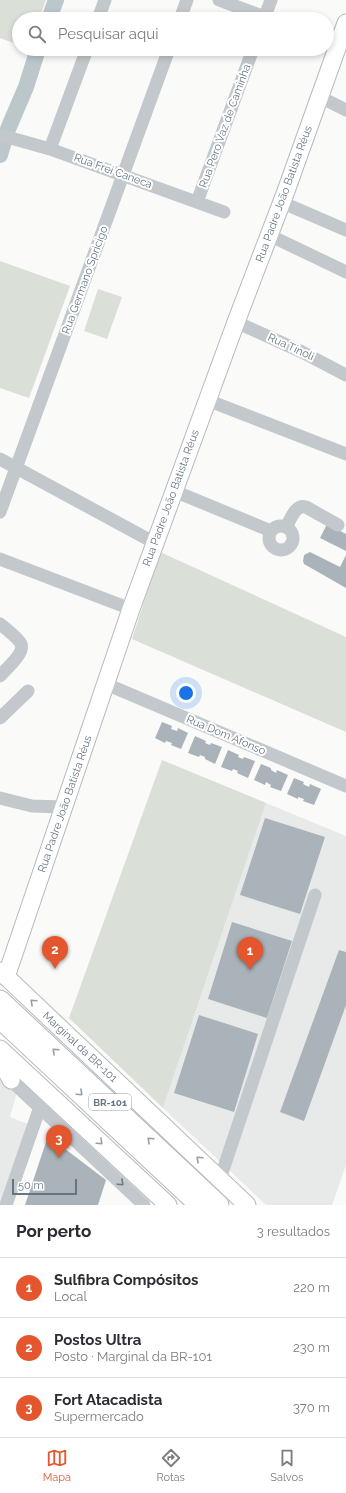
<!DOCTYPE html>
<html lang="pt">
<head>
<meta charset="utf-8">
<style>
  body { margin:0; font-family:Raleway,sans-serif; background:#f7f7f7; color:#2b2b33 }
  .scale { position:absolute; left:12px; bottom:10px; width:65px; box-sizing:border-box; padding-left:4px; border:2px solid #657683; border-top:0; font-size:11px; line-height:14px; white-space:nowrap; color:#657683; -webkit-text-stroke:3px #fff; paint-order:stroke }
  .you { position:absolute; left:186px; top:693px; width:14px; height:14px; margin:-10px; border:3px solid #fff; border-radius:50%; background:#1a73e8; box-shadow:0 0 0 6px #1a73e833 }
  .badge { display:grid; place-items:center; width:26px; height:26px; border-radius:50%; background:#e4572e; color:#fff; font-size:13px; font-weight:700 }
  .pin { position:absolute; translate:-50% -33px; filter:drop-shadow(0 1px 2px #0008) }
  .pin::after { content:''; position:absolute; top:21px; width:14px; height:12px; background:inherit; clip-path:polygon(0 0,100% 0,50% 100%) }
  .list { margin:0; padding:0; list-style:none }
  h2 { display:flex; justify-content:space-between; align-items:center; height:52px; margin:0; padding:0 16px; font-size:17px }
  h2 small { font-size:13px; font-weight:400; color:#7c7c81 }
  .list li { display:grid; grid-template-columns:26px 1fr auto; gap:12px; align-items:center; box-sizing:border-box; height:60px; padding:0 16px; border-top:1px solid #e1e1e2 }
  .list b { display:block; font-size:15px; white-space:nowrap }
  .list p { margin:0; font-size:13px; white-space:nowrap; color:#7c7c81 }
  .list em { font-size:13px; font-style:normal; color:#7c7c81 }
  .icon { flex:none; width:22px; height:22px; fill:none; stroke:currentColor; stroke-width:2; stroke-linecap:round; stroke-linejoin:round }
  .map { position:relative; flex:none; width:346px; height:1205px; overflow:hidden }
  .search { position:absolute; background:#fff; box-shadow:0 2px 6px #0003; left:12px; right:12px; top:12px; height:44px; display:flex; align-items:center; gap:10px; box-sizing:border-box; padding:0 14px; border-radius:22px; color:#7c7c81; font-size:15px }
  .sheet { height:232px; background:#fff }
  nav { display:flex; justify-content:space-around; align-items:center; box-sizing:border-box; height:56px; border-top:1px solid #e1e1e2; background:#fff; font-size:11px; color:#7c7c81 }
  nav a { display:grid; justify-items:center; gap:2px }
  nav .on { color:#e4572e }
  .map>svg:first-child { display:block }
</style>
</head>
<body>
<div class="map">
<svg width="346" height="1205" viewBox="0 0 346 1205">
  <rect width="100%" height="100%" fill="#fafaf8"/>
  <path fill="#e8e9e9" d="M 266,803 L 346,836 L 346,1165 L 332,1205 L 266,1205 L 163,1108 Z
    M 0,1074 L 18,1089 L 10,1117 L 30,1125 L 0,1205 Z"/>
  <path fill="#dadfd7" d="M 0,0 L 46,0 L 39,19 L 19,19 L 19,45 L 0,38 Z
    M 0,261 L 70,286 L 29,398 L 0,388 Z
    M 98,289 L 122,297 L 107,339 L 84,331 Z
    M 160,552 L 346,637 L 346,732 L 132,639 Z
    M 162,760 L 266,803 L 163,1108 L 69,1018 Z"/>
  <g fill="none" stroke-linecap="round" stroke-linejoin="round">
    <path stroke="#bbc7cb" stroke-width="16" d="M 49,19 L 56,0
      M 8,129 L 26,87 L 38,49
      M 0,155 L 4,141"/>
  </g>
  <path fill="#aab3b9" d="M 327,524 L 346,534 L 346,551 L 320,538 Z
    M 310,552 L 340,567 L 346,555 L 346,588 L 304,564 L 303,561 L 304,555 Z
    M 162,722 L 172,726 L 171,729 L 177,731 L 178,728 L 188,733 L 181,749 L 171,745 L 172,743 L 166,741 L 165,743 L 155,738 Z
    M 195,736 L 206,741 L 205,743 L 210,745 L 211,743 L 222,747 L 215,764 L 205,759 L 205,757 L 200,755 L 199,757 L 188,753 Z
    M 228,750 L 239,755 L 238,757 L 243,759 L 244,757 L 255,761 L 248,778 L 237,773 L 238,771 L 233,769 L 232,771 L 221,767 Z
    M 261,764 L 271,768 L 271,770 L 276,773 L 277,770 L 288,775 L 281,791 L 270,787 L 271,785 L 266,782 L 265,785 L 254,780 Z
    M 294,778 L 304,782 L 303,784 L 309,787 L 310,784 L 321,789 L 314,805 L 303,801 L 304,799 L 298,797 L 298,799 L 287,794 Z
    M 265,818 L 325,837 L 300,914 L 240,895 Z
    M 232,922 L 292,941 L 267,1018 L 208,999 Z
    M 339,950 L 346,952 L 346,1005 L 304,1121 L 280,1112 Z
    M 199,1015 L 258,1034 L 234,1112 L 174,1093 Z
    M 48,1136 L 106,1180 L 98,1205 L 25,1205 Z"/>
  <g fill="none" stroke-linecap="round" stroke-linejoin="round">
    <g stroke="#b5babe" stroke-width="19">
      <path id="major" d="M 0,971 L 247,1205
        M 6,977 L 131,609 L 236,322 L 286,191 L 346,23
        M 0,1049 L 168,1205
        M 0,1058 L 11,1080"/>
    </g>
    <g stroke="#b4b9bd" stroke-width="21">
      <path id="highway" d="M 0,1000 L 219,1205
        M 0,1019 L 199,1205"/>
    </g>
    <path stroke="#c3c8cc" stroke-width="13" d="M 219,0 L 270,19
      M 98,19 L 105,0
      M 180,19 L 187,0
      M 264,19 L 271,0
      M 320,97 L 346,110
      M 0,135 L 50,149 L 224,212
      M 50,149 L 87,49
      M 197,202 L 253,49
      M 281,202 L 346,230
      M 269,235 L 346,272
      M 236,322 L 302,352 L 346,375
      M 207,400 L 346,454
      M 0,459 L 155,543
      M 174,491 L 271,531
      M 0,512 L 169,49
      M269 538a12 12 0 1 1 24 0a12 12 0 1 1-24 0Z
      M 286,527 C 291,519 295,504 306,507 L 338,525
      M 0,559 L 131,609
      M 0,624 C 5,628 19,639 21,644 C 25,653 6,669 0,676
      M 106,684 L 346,786
      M 0,718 L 28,691
      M 0,798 L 32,806 L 63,807
      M 4,1074 L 144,1205
      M 220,1179 L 315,895
      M 6,1205 L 40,1107"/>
    <use href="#major" stroke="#fff" stroke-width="17"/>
    <use href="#highway" stroke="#fff" stroke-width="19"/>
  </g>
  <defs><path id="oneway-chevron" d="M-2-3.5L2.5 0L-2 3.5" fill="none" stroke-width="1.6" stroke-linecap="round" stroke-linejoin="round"/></defs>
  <g stroke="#939fa8">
    <use href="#oneway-chevron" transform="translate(33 1002) rotate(-137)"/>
    <use href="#oneway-chevron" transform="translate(55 1051) rotate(-137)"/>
    <use href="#oneway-chevron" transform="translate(80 1093) rotate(43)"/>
    <use href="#oneway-chevron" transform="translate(150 1140) rotate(-137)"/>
    <use href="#oneway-chevron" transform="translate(100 1142) rotate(43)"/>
    <use href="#oneway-chevron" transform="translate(199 1159) rotate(-137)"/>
  </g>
  <use stroke="#6a7a87" href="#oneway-chevron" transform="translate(121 1183) rotate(43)"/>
  <g text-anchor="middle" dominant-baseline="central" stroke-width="4" stroke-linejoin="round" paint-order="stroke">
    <rect fill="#fff" stroke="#939fa8" stroke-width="1" x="89" y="1094" width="42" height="16" rx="3"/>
    <g font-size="10" font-weight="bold" fill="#657683">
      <text x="110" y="1102">BR-101</text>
    </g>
    <g font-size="11" fill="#657683" stroke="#fff">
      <text transform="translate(225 126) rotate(-70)">Rua Pero Vaz de Caminha</text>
      <text transform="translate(113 171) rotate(20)">Rua Frei Caneca</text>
      <text transform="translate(284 194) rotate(-70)">Rua Padre João Batista Réus</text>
      <text transform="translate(85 280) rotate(-70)">Rua Germano Spricigo</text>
      <text transform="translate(291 347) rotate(25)">Rua Tínoli</text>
      <text transform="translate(171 498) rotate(-70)">Rua Padre João Batista Réus</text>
      <text transform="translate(226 735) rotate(23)">Rua Dom Afonso</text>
      <text transform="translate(65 804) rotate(-71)">Rua Padre João Batista Réus</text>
      <text transform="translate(80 1047) rotate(43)">Marginal da BR-101</text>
    </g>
  </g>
</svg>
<div class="scale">50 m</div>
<div class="you"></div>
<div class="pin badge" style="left:250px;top:970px">1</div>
<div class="pin badge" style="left:55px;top:969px">2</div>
<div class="pin badge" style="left:59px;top:1158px">3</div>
<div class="search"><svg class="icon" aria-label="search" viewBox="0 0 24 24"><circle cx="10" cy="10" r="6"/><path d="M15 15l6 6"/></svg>Pesquisar aqui</div>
</div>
<section class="sheet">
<h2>Por perto<small>3 resultados</small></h2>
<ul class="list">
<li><span class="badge">1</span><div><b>Sulfibra Compósitos</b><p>Local</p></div><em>220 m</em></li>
<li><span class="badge">2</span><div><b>Postos Ultra</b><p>Posto · Marginal da BR-101</p></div><em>230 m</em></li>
<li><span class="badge">3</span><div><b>Fort Atacadista</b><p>Supermercado</p></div><em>370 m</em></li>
</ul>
</section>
<nav>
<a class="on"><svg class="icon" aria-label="map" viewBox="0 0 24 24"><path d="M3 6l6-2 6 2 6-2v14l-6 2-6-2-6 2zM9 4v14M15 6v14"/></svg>Mapa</a>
<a><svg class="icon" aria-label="directions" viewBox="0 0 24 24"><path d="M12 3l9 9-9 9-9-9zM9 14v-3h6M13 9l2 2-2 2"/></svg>Rotas</a>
<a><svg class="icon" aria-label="saved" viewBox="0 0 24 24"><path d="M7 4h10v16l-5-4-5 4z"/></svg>Salvos</a>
</nav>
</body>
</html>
